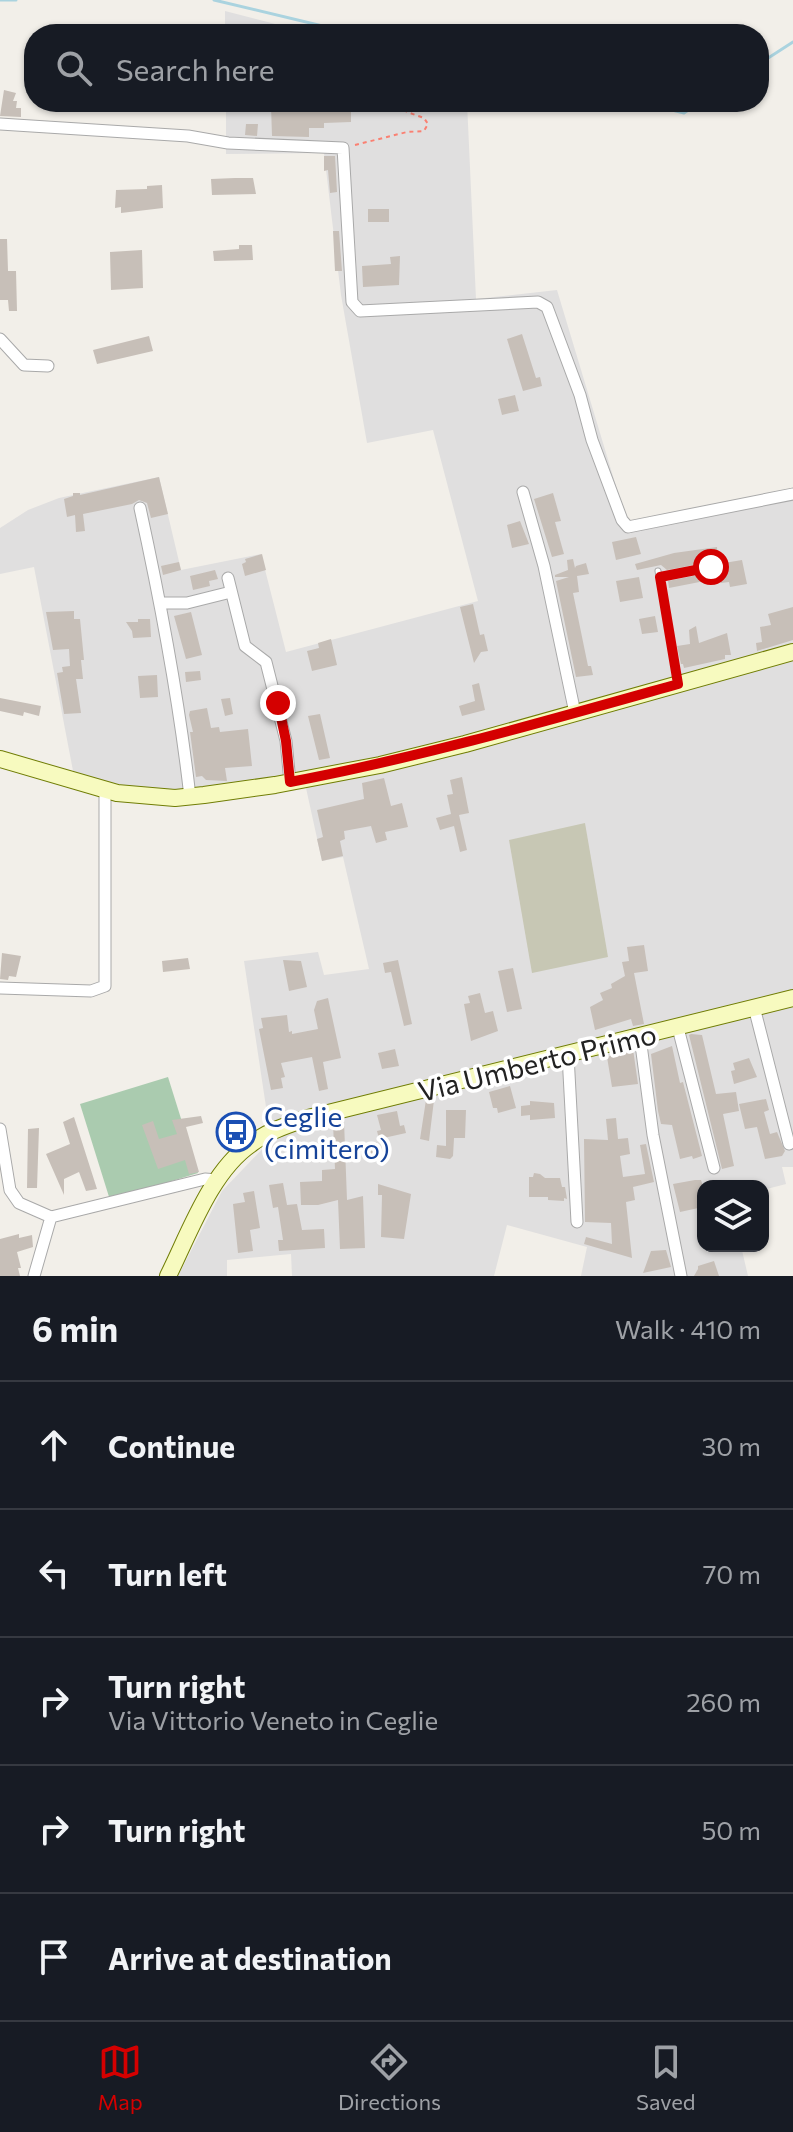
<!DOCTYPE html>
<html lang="en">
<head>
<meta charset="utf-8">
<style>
  body { margin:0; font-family:Commissioner,sans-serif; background:#20242c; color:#f1f3f6 }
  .controls { position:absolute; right:24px; bottom:24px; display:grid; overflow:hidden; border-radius:16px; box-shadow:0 2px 6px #0004 }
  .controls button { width:72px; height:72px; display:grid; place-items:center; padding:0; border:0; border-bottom:2px solid #363941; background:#171b24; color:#f1f3f6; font:40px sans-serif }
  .stop { position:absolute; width:24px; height:24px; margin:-18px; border:6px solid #d40000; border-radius:50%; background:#fff }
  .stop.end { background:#d40000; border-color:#fff; box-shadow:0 2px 8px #0008 }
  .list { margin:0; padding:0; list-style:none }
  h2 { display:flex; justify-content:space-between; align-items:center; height:104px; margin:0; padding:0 32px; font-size:34px }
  h2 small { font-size:26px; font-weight:400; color:#9ea1a6 }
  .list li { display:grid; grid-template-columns:52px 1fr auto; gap:24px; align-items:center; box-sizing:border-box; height:128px; padding:0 32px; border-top:2px solid #363941 }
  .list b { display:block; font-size:30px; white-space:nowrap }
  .list p { margin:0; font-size:26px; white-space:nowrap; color:#9ea1a6 }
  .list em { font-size:26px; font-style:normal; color:#9ea1a6 }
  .icon { flex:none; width:44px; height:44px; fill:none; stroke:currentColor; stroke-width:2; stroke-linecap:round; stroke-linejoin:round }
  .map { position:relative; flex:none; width:793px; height:1276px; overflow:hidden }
  .search { position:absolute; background:#171b24; box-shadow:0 2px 6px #0004; left:24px; right:24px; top:24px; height:88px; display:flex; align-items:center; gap:20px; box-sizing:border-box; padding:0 28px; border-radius:32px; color:#9ea1a6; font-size:30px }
  .sheet { height:744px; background:#171b24 }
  nav { display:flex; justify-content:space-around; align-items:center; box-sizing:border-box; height:112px; border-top:2px solid #363941; background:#171b24; font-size:22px; color:#9ea1a6 }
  nav a { display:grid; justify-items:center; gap:4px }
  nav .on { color:#d40000 }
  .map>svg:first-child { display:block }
</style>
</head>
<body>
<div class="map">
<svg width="793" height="1276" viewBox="0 0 793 1276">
  <rect width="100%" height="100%" fill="#f2efe9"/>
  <path fill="#e0dfdf" d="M 225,11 L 314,34 L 225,34 Z
    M 226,102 L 467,102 L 476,299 L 557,290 L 628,526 L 793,496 L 793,1167 L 782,1167 L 786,1184 L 763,1190 L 763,1186 L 703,1186 L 703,1246 L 741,1246 L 748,1276 L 581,1276 L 587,1247 L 507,1225 L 494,1276 L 292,1276 L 291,1254 L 227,1260 L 227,1276 L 178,1276 L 222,1191 L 271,1140 L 244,961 L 318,952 L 324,975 L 369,969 L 343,857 L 322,861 L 306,788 L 190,797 L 74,776 L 34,567 L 0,574 L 0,528 L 28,510 L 59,498 L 159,477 L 181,570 L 261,554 L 286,652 L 478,601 L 433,430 L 367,443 L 341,295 L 324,153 L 226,154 Z"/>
  <path fill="#c7c7b4" d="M 585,823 L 608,957 L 532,973 L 509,840 Z"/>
  <path fill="#aacbaf" d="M 168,1077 L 198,1173 L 110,1200 L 80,1104 Z"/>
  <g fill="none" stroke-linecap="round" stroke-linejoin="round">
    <path stroke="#aad3df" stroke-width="3" d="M 0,0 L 16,0
      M 214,0 L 356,34
      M 759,64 L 793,42
      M 640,102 L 684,113 L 700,102"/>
  </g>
  <path fill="#c7bfb8" d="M 4,90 L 16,93 L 13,101 L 17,101 L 16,108 L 21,108 L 21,117 L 0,116 Z
    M 278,102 L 351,102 L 351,122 L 324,123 L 324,128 L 309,128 L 309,137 L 272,136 L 271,106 Z
    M 246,124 L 258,124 L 257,136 L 245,135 Z
    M 324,156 L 335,156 L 337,192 L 330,193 L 328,170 L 324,171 Z
    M 235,178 L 253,178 L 256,194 L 212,195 L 211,179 Z
    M 162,185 L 163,208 L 121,213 L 121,207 L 115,208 L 116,190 L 147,189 L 147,186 Z
    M 368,209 L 389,209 L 389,222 L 368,222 Z
    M 333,231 L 339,231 L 342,271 L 335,271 Z
    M 0,239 L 7,239 L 8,271 L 16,271 L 17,311 L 9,311 L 8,300 L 0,300 Z
    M 239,245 L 252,245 L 253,260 L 214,261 L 213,251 L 239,249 Z
    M 142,250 L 143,288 L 111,290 L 110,252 Z
    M 400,256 L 399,285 L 363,287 L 362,266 L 391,264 L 390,257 Z
    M 522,334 L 536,378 L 540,377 L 542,386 L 523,391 L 507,339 Z
    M 149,336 L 153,351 L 97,364 L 93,350 Z
    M 515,395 L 519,411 L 502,415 L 498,399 Z
    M 159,477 L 168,514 L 151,518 L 147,503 L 139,500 L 132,504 L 83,514 L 85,531 L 76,532 L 75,515 L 67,517 L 64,499 L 73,496 L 73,493 L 80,493 L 80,495 Z
    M 553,493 L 561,521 L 555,522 L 564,554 L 552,557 L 534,499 Z
    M 520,521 L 529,544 L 512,548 L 507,525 Z
    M 636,537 L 641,554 L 616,560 L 612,542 Z
    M 717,547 L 718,564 L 742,560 L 747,584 L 730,587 L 729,582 L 721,583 L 720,578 L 669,588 L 668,581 L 713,572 L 716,569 L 716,564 L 710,562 L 667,570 L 661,565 L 637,570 L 635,564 L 674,553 Z
    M 262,554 L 266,570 L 245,576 L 242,564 L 246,562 L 245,559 Z
    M 573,559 L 575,568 L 576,566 L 586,563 L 589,574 L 577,576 L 579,592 L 573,593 L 588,666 L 591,666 L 593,675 L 576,677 L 556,581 L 569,577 L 555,577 L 555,575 L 568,570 L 567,560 Z
    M 179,562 L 181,570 L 163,575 L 161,566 Z
    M 215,570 L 218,579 L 209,581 L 210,586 L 193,590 L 190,576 Z
    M 639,577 L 643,598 L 620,602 L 616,581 Z
    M 473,604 L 480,635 L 484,634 L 488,651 L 481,652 L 474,663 L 460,607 Z
    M 793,607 L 793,640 L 757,651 L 756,643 L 762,642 L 760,627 L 771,625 L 768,614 Z
    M 74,611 L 74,619 L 80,619 L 84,660 L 81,660 L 83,679 L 76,679 L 81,713 L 64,714 L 57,673 L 63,672 L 62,667 L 70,666 L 69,649 L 53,650 L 46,612 Z
    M 191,612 L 202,655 L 186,659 L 174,616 Z
    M 655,616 L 658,632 L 642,634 L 639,619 Z
    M 138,619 L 150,619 L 151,637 L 133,638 L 132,631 L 126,622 L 138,622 Z
    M 696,626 L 699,643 L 727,633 L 731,655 L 725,655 L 725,659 L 684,668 L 683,664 L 681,664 L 677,646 L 690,644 L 689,630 Z
    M 331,639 L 337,665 L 312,671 L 307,651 L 319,648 L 318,643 Z
    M 200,671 L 201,680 L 186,682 L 185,672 Z
    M 157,675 L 158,697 L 140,698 L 138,676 Z
    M 479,683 L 485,710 L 462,716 L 459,706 L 475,701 L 472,685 Z
    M 0,698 L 41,706 L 39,716 L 24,712 L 23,716 L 0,711 Z
    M 230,698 L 233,714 L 225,716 L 221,699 Z
    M 207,708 L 211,728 L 219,727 L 220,732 L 248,729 L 252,766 L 225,768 L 227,781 L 206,780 L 202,776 L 196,777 L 190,732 L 193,732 L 189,715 L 190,711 Z
    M 320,714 L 330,758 L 319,760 L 308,716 Z
    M 462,777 L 469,813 L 459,815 L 467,850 L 460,852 L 454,826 L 440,830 L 436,818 L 451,814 L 447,795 L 453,794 L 450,780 Z
    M 384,778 L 391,806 L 402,803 L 408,827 L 385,832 L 387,840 L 376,843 L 371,826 L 344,831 L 345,839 L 340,841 L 343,856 L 322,861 L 317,839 L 323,837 L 317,810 L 364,799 L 362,783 Z
    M 644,945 L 648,971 L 634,973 L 644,1024 L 633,1026 L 631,1019 L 595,1030 L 590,1007 L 603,1000 L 600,993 L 612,988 L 611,984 L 625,976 L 622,962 L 629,961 L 627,947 Z
    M 2,953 L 21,956 L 16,977 L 9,976 L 8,980 L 0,979 Z
    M 188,958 L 190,969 L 163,972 L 162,961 Z
    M 283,960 L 301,961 L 307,987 L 289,991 Z
    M 398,960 L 412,1024 L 404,1026 L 391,972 L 385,973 L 383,963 Z
    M 513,968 L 522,1009 L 507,1012 L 498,971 Z
    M 480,993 L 485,1013 L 493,1011 L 498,1031 L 471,1041 L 464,1004 L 470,1003 L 468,996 Z
    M 328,998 L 341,1058 L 323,1062 L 328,1089 L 319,1091 L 312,1057 L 281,1063 L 285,1077 L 281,1078 L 283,1088 L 271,1090 L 259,1029 L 263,1028 L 261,1018 L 287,1015 L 289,1032 L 292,1031 L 292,1034 L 318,1029 L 314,1010 L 317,1001 Z
    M 691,1034 L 702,1035 L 716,1094 L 736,1092 L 739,1111 L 723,1114 L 734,1166 L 722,1169 L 689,1035 Z
    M 672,1046 L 680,1083 L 683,1082 L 702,1156 L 693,1159 L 692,1156 L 680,1159 L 672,1125 L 661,1124 L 658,1111 L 651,1054 Z
    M 395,1049 L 399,1066 L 382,1069 L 378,1053 Z
    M 633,1049 L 638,1084 L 612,1087 L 607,1057 Z
    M 749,1058 L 757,1077 L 734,1084 L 731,1071 L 735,1070 L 733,1063 Z
    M 510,1086 L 516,1108 L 498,1113 L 497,1108 L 493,1108 L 489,1092 Z
    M 766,1099 L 769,1110 L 764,1112 L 770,1134 L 777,1132 L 785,1151 L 782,1156 L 765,1159 L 757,1127 L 745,1129 L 739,1104 Z
    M 426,1100 L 434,1100 L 429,1141 L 420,1139 Z
    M 530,1101 L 554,1103 L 555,1118 L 530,1120 L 530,1115 L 521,1116 L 521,1106 L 530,1105 Z
    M 446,1110 L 466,1110 L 465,1138 L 454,1138 L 453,1156 L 450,1159 L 436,1157 L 437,1145 L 446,1146 Z
    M 397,1111 L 400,1126 L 404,1125 L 406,1133 L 379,1139 L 377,1131 L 381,1130 L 377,1115 Z
    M 201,1116 L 203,1123 L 186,1127 L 199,1172 L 189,1174 L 185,1160 L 158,1169 L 142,1125 L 153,1121 L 159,1139 L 177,1134 L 172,1120 Z
    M 74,1117 L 97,1189 L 86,1191 L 79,1172 L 64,1179 L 64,1195 L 46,1154 L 70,1144 L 63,1122 Z
    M 616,1118 L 618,1139 L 628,1138 L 630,1154 L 620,1156 L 623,1177 L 645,1174 L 640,1145 L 646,1144 L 654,1182 L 633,1187 L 635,1200 L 626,1202 L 632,1258 L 584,1244 L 586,1237 L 612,1244 L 611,1223 L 585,1222 L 584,1139 L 608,1140 L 606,1119 Z
    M 342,1121 L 344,1121 L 347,1200 L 363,1196 L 365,1248 L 340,1249 L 338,1200 L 318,1205 L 301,1205 L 300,1182 L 322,1181 L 322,1170 L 335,1169 L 333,1123 Z
    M 39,1128 L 37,1188 L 27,1188 L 28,1129 Z
    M 368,1142 L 377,1142 L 377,1159 L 369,1160 Z
    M 534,1173 L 540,1174 L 545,1178 L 560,1178 L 562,1187 L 565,1187 L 567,1199 L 564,1198 L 564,1201 L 548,1200 L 548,1197 L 529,1197 L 529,1177 L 533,1177 Z
    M 695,1180 L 701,1180 L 703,1186 L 703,1207 L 680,1212 L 673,1184 Z
    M 283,1183 L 287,1205 L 297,1204 L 302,1230 L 324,1229 L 325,1248 L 279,1251 L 278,1240 L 283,1240 L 278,1207 L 273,1208 L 269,1185 Z
    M 378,1184 L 411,1194 L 404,1239 L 381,1237 L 382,1195 L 378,1195 Z
    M 254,1191 L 260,1228 L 250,1230 L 253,1251 L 238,1253 L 233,1204 L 245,1202 L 243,1193 Z
    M 19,1234 L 19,1238 L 32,1235 L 33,1247 L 17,1252 L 21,1268 L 18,1268 L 20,1276 L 0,1276 L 0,1239 Z
    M 666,1250 L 671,1267 L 643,1273 L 651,1251 Z
    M 714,1261 L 719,1276 L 694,1276 L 698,1269 L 698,1266 Z"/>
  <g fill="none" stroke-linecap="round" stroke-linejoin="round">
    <g stroke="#a9a9a9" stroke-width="7">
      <path id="lane" d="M 658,571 L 678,680
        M 660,577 L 711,567"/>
    </g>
    <g stroke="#a9a9a9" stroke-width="13">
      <path id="street" d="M 0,124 L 188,136 L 228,143 L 343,148 L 352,302 L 360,311 L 538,302 L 547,307 L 580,395 L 592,440 L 622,520 L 628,527 L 793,494
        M 0,339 L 24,365 L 48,366
        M 523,492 L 544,566 L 575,713
        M 140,508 C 161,604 179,699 190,797
        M 228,578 L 245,646 L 266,662 L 286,741 L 290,782
        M 160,603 L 187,603 L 231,592
        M 0,988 L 91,991 L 105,986 L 105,789
        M 754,1007 L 789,1144
        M 678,1028 L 714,1168
        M 640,1037 L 653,1135 L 681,1276
        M 568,1055 L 577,1222
        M 0,1129 L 10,1190 L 19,1203 L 51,1217 L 205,1179 L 217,1180
        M 34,1276 L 51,1217"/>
    </g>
    <g stroke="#707d05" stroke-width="18">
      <path id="secondary" d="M 0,759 L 117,793 L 175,798 L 204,795 L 275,785 L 380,765 L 465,744 L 793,652
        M 168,1276 C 189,1234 211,1171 251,1144 C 268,1131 288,1125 308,1118 L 793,998"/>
    </g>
    <path stroke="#fa8072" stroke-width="2" stroke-dasharray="4 4" stroke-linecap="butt" d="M 355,145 L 407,132 L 424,131 L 428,124 L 424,118 L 407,112 L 397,102"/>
    <use href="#lane" stroke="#fff" stroke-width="5"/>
    <use href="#street" stroke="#fff" stroke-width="11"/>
    <use href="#secondary" stroke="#f7fabf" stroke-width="16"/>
  </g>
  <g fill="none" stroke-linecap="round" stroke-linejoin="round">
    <path stroke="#d40000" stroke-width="10" d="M 278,703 L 286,741 L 290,782 C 422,757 550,720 678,684 L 660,577 L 711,567"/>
  </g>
  <defs>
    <g id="bus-ring" transform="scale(2)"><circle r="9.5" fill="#fff" stroke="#1a4fb4" stroke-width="1.5"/><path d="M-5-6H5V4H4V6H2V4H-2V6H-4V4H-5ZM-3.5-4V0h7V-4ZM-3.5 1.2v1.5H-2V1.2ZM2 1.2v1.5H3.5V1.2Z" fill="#1a4fb4"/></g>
  </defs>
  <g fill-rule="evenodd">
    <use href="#bus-ring" x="236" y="1132"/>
  </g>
  <g text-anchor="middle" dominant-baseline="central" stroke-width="7" stroke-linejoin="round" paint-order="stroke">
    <g font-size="28" fill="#222" stroke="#fff">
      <text transform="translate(537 1062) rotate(-14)">Via Umberto Primo</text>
    </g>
    <g font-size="28" fill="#164399" stroke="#fff" text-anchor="start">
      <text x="264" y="1116">Ceglie<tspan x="264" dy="32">(cimitero)</tspan></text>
    </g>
  </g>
</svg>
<div class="controls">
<button><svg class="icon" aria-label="layers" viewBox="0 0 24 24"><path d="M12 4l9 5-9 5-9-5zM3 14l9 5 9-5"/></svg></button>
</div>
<div class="stop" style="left:711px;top:567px"></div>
<div class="stop end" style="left:278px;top:703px"></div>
<div class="search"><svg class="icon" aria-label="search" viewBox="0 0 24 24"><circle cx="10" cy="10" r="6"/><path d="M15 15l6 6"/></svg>Search here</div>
</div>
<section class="sheet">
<h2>6 min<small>Walk · 410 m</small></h2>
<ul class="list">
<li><svg class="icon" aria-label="ahead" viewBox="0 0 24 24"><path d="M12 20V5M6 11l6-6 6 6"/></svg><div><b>Continue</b></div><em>30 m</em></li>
<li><svg class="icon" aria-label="left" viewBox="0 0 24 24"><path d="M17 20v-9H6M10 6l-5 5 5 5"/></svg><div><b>Turn left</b></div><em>70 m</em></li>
<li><svg class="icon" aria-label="right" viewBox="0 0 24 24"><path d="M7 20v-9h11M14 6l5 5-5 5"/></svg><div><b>Turn right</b><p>Via Vittorio Veneto in Ceglie</p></div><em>260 m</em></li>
<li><svg class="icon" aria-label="right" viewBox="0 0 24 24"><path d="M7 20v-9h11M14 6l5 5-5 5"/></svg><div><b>Turn right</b></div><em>50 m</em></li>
<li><svg class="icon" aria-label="arrive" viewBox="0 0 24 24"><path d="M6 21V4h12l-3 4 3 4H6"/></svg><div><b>Arrive at destination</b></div></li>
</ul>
</section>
<nav>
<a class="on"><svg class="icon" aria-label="map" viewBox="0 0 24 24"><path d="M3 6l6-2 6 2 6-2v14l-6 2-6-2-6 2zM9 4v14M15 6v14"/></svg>Map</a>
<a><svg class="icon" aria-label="directions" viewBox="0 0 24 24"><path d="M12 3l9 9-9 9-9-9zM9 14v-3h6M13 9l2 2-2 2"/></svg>Directions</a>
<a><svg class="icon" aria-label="saved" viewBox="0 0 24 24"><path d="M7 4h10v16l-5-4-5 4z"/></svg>Saved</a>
</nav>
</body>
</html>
